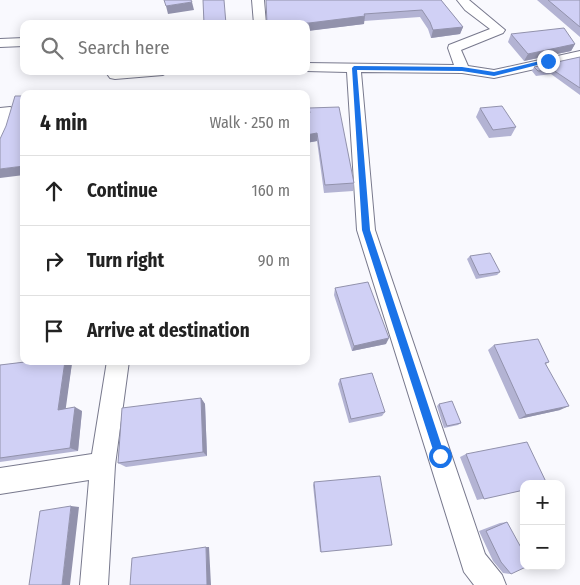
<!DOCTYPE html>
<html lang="en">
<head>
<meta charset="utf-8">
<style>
  body { margin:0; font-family:"Fira Sans Condensed",sans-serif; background:#f6f6f6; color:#222 }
  .controls { position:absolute; right:15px; bottom:15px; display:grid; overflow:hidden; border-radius:10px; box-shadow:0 2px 12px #0003 }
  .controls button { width:45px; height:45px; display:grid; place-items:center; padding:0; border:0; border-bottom:1px solid #e0e0e0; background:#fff; color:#222; font:25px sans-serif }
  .stop { position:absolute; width:15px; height:15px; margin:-11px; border:4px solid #1a73e8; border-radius:50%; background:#fff }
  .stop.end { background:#1a73e8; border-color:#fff; box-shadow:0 1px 5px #0008 }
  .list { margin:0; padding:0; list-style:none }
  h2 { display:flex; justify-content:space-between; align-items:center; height:65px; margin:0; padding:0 20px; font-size:21px }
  h2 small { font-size:16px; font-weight:400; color:#767676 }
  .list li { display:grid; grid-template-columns:32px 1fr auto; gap:15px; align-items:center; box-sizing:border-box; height:70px; padding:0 20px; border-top:1px solid #e0e0e0 }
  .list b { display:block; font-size:19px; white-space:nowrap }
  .list em { font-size:16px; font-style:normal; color:#767676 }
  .icon { flex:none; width:28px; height:28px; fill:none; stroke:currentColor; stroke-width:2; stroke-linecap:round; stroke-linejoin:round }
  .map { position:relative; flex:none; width:580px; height:585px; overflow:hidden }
  .search { position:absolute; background:#fff; box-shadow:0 2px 12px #0003; left:20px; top:20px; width:290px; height:55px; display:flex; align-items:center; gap:12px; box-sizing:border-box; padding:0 18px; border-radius:10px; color:#767676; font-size:19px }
  .panel { position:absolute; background:#fff; box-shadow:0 2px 12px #0003; left:20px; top:90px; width:290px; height:275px; border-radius:10px }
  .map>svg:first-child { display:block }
</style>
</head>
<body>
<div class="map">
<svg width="580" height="585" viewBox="0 0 580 585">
  <rect width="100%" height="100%" fill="#f9f9fe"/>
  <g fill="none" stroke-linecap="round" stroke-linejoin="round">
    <g stroke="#78798d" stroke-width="2">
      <path id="minor" d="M 252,0 L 264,0 L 266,24 L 254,24 Z
        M 457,0 L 469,0 L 505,30 L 503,33 L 461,50 L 468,66 L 494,70 L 580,51 L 580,59 L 494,78 L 462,73 L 361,72 L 375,230 L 485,554 L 502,575 L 506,585 L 474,585 L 464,572 L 357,230 L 347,72 L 306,71 L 306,63 L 454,65 L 448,48 L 449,45 L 490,29 L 465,10 Z
        M 24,38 L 24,46 L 0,47 L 0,39 Z
        M 105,71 L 170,71 L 163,75 L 115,79 L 110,78 Z
        M 10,107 L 15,109 L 17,112 L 8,137 L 5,141 L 0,142 L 0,108 Z
        M 107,361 L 129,361 L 115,465 L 108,585 L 80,585 L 89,480 L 0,494 L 0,468 L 92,454 Z"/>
    </g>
    <use href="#minor" fill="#fff" fill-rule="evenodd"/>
  </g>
  <path fill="#b3b3d3" d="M 441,0 L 463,27 L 460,34 L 431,38 L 428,29 L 420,17 L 364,21 L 364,24 L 306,31 L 306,24 L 267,24 Z
    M 537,0 L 580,0 L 580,37 Z
    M 511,34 L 575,44 L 571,51 L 524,61 L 508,42 Z
    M 580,57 L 580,95 L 551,74 L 536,76 L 532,71 L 534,67 Z
    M 309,108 L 354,183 L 353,191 L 324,193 L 317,141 L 306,143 L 306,113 L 309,113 Z
    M 480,108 L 516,127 L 511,136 L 489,138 L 476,117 Z
    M 470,256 L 500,272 L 497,275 L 476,279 L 467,259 Z
    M 335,288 L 386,344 L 352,351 L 334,295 Z
    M 494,345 L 549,362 L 546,364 L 560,410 L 519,419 L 488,350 Z
    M 33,361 L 70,361 L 72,363 L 65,408 L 82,411 L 78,451 L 0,462 L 0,365 Z
    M 340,379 L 385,412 L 382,416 L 349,423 L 338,384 Z
    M 201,398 L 205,404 L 207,456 L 126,467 L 118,463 Z
    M 439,404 L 461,423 L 458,425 L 444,428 L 437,406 Z
    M 466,454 L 524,490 L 477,500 L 460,457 Z
    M 314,482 L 321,552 L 320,552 L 313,485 Z
    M 507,522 L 511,574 L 503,573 L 493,561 L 479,531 L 500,523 Z"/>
  <path fill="#9292ac" d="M 192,2 L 194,10 L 168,14 L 166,6 Z
    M 365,16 L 364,24 L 308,31 L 309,23 Z
    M 463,27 L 460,34 L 431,38 L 433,30 Z
    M 575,44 L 571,51 L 524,61 L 528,54 Z
    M 317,133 L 317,141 L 306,143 L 306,135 Z
    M 24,166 L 24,175 L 0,178 L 0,169 Z
    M 389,338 L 386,344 L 352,351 L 354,346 Z
    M 65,361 L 70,361 L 72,363 L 65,414 L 58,410 Z
    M 201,398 L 205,404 L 207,456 L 203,452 Z
    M 569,406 L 560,410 L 519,419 L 526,415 Z
    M 75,407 L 82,411 L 78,451 L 70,448 Z
    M 71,506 L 79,507 L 70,585 L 62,585 Z
    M 206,547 L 209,547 L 211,585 L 207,585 Z"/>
  <path fill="#d0d0f5" stroke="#9292ac" d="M 164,0 L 191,0 L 192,2 L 166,6 Z
    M 203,0 L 224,0 L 226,24 L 204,24 Z
    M 266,0 L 441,0 L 463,27 L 433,30 L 430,22 L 422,10 L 364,14 L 365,16 L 309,23 L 267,24 Z
    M 548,0 L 580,0 L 580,27 Z
    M 564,28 L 575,44 L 528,54 L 511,34 Z
    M 580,57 L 580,88 L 553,70 L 538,71 L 534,67 Z
    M 15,96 L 24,96 L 24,166 L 0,169 L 0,139 L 6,126 Z
    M 502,106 L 516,127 L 493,130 L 480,108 Z
    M 339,107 L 354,183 L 325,185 L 317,133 L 306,135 L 306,113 L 310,113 L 309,108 Z
    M 490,253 L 500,272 L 479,275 L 470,256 Z
    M 368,282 L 389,338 L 354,346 L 335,288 Z
    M 538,339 L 549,362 L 545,363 L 569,406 L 526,415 L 494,345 Z
    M 33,361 L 65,361 L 58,410 L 75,407 L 70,448 L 0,458 L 0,365 Z
    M 372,373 L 385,412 L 351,419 L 340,379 Z
    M 201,398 L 203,452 L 118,463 L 122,408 Z
    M 452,401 L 461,423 L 447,426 L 439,404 Z
    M 527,442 L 547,484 L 524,484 L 524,490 L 484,499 L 466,454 Z
    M 380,476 L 392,545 L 321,552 L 314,482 Z
    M 71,506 L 62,585 L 29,585 L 40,511 Z
    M 507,522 L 524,553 L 524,566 L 528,566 L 511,574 L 501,562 L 486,531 Z
    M 206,547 L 207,585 L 130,585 L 132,558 Z"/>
  <path fill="#1a73e8" d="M 548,59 L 549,62 L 494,76 L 462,71 L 357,70 L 370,230 L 445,456 L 440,461 L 435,456 L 362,230 L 352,68 L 354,66 L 462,67 L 494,72 Z"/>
</svg>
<div class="controls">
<button>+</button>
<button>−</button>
</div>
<div class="stop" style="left:440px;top:456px"></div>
<div class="stop end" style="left:548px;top:61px"></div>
<div class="search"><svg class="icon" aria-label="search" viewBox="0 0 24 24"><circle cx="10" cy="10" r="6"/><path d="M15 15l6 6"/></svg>Search here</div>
<section class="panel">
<h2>4 min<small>Walk · 250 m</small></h2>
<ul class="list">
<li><svg class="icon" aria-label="ahead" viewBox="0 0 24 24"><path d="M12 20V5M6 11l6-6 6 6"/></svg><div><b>Continue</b></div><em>160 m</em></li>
<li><svg class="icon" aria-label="right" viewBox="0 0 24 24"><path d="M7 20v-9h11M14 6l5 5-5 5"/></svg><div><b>Turn right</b></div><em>90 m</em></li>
<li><svg class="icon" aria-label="arrive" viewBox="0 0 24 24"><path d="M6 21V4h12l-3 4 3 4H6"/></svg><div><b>Arrive at destination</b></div></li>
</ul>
</section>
</div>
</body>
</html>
